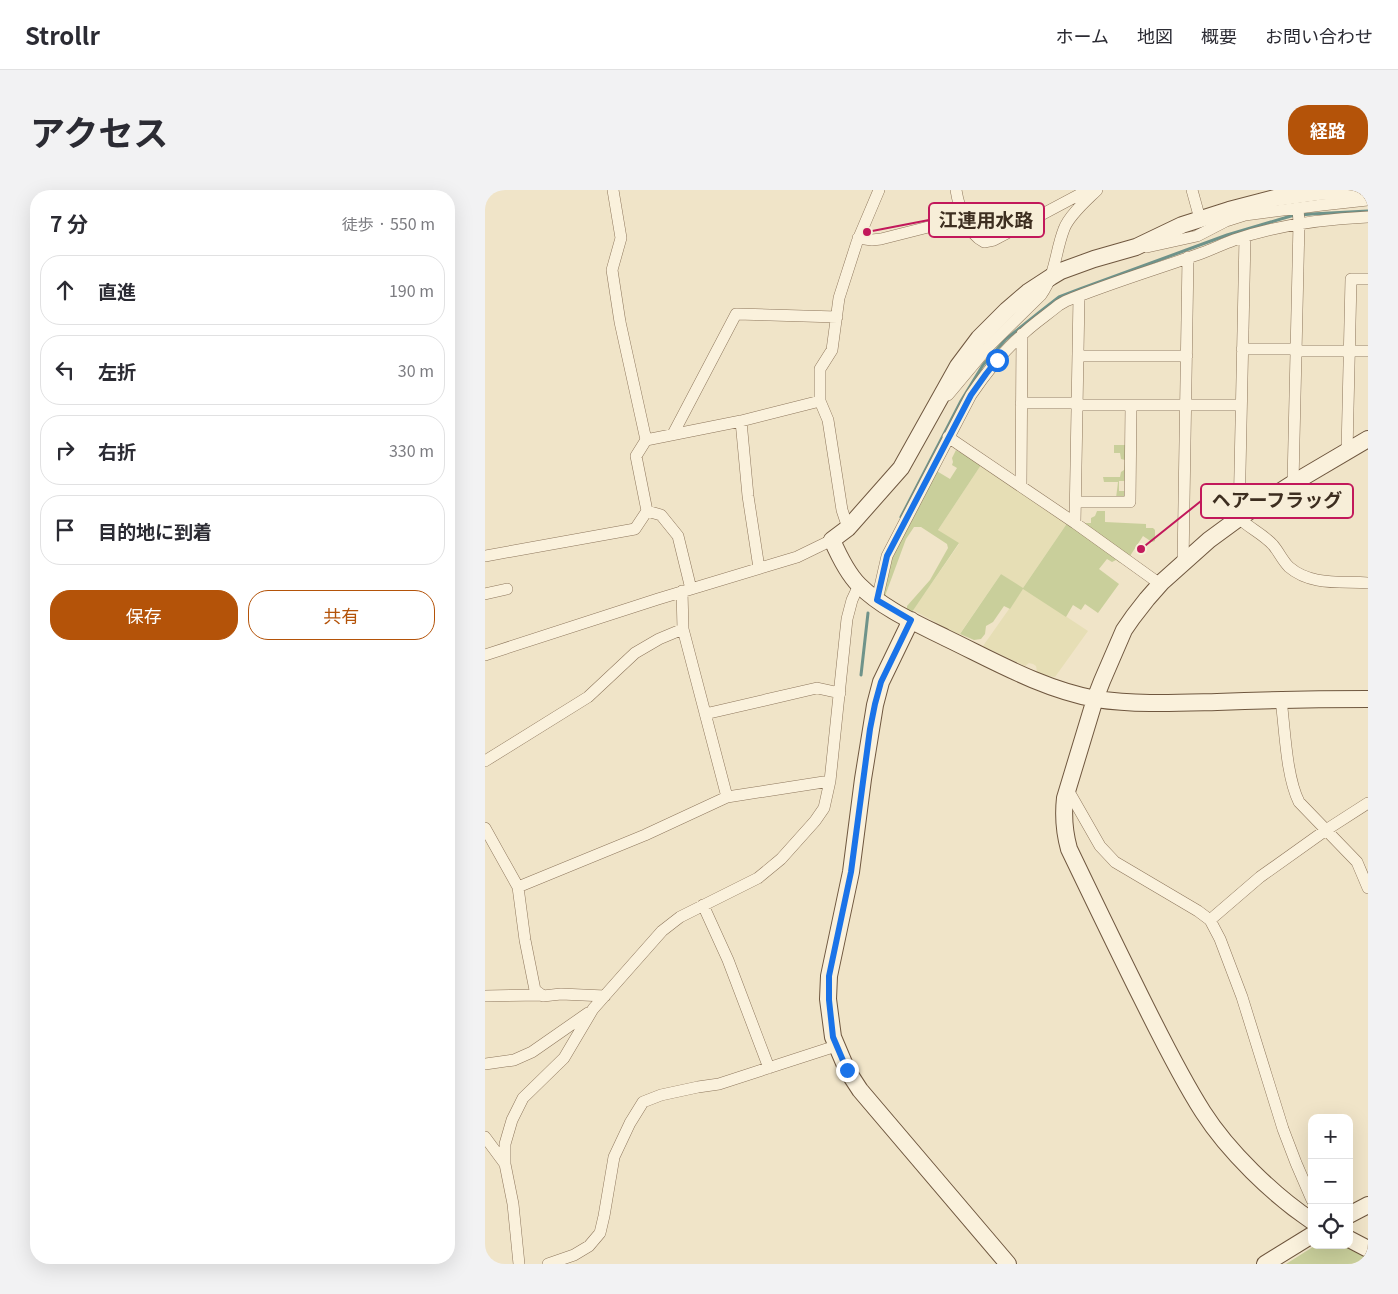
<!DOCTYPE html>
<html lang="ja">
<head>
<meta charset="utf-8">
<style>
  body { margin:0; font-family:Georgia,"Noto Sans JP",serif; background:#f2f2f3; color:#2b2b33 }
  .controls { position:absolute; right:15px; bottom:15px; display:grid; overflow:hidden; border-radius:10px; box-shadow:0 5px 20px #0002 }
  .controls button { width:45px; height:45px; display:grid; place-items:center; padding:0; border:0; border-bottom:1px solid #e1e1e2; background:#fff; color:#2b2b33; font:25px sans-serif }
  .stop { position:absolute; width:15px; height:15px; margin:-11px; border:4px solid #1a73e8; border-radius:50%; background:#fff }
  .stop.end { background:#1a73e8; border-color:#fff; box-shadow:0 1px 5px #0008 }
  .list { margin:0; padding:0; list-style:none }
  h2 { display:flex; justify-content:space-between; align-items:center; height:65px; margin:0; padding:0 20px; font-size:21px }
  h2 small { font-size:16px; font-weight:400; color:#7c7c81 }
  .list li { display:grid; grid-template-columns:32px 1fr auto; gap:15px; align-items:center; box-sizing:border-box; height:70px; margin:0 10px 10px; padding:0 10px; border:1px solid #e1e1e2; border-radius:20px }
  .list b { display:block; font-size:19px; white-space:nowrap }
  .list em { font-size:16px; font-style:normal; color:#7c7c81 }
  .actions { display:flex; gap:10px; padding:15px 20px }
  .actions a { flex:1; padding:11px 0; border:1px solid #b45309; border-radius:20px; text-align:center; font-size:18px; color:#b45309 }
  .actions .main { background:#b45309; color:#fff }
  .icon { flex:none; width:28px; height:28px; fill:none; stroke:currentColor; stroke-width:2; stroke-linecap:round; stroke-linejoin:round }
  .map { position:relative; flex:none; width:883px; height:1074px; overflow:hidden; border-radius:20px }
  header { display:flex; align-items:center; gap:30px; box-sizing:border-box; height:70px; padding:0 25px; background:#fff; border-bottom:1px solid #e1e1e2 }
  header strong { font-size:24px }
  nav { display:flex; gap:28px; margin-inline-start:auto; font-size:18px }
  .intro { display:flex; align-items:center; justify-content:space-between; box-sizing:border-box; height:120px; padding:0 30px }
  h1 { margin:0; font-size:35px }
  .button { padding:12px 22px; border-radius:20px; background:#b45309; color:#fff; font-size:18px; font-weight:700 }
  main { display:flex; gap:30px; padding:0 30px }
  aside { flex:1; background:#fff; border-radius:20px; box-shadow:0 5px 20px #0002 }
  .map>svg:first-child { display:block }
</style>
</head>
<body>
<header>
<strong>Strollr</strong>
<nav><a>ホーム</a><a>地図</a><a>概要</a><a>お問い合わせ</a></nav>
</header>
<div class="intro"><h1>アクセス</h1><a class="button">経路</a></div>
<main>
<aside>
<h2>7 分<small>徒歩 · 550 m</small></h2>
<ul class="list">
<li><svg class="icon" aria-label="ahead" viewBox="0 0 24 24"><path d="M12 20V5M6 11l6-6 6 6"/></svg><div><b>直進</b></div><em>190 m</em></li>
<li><svg class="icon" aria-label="left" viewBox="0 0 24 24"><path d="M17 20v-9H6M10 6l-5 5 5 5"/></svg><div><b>左折</b></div><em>30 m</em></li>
<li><svg class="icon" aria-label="right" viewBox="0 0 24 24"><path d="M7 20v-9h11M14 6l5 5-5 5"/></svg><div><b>右折</b></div><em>330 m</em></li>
<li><svg class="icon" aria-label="arrive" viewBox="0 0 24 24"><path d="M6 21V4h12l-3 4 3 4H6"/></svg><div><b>目的地に到着</b></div></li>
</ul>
<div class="actions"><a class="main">保存</a><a>共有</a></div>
</aside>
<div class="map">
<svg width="883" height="1074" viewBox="0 0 883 1074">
  <rect width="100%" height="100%" fill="#f0e4c8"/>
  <path fill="#e6deb5" d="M 498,272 L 583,332 L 538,398 L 603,441 L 570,487 L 556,485 L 552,482 L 551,476 L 548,474 L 544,473 L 540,476 L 498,456 L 538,399 L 516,384 L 474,445 L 428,420 L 474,354 L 453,340 Z"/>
  <path fill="#c9cf9b" d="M 629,255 L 643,255 L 642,291 L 634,291 L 634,301 L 641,301 L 640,308 L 631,308 L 633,292 L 619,292 L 618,287 L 635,287 L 636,282 L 639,280 L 640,270 L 636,269 L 635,263 L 629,263 Z
    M 476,259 L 498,272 L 453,340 L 474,353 L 427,422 L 422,419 L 422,416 L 445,390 L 463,358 L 462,354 L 436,337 L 429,337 L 421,349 L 400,406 L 398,405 L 403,374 L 450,280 L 465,289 L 472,278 L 467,275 L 468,272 L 467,268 L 471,260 L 474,262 Z
    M 612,321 L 620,321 L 620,332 L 661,334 L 661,338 L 668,338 L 670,340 L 670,351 L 667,352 L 658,346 L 643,369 L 595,333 L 606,333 L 606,328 L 610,326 Z
    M 583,332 L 637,370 L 635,373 L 631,370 L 627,372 L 622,369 L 614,379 L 634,394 L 613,423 L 600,414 L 596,420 L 588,415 L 581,427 L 538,399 L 525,419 L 519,416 L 508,432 L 501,436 L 500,444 L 496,449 L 489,450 L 475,444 L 516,384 L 538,398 Z
    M 831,1055 L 860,1055 L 883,1067 L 883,1074 L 801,1074 Z"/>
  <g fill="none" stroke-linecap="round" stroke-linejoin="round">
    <path stroke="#6f938a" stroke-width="3" d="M 416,327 L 476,211 L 498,175 L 521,149 L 556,121 L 574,107 L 595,99 L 742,45 L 806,26 L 826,24 L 883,21
      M 376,485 L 383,423"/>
    <g stroke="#8d765c" stroke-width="12">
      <path id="street" d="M 471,0 C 474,18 482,43 499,52 L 509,50 L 603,0
        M 707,0 L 715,29
        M 760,47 L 754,328 C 764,338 778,344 788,355 C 794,362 797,370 804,377 C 826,396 856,391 883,393
        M 373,48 L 387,50 L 396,49 L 479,28
        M 662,57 L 712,46 L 741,31 L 760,25 L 837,15 L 883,10
        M 757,159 L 811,159
        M 811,161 L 883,161
        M 593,166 L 702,166
        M 463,205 L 504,156 L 556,105 C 571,84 570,62 579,39 C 584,25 602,10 612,0
        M 536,213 L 593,213
        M 593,215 L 756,215
        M 256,231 L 263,306 L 274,378
        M 188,244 L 251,124 L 352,127
        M 463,247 L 590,333 L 675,394
        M 161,250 L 256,231 L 335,211
        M 862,262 L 866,89 L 883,89
        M 808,293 L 814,33 L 813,18
        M 536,296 L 537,144
        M 591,312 L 645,312 L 646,215
        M 162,321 L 176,325 L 193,346 L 206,399
        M 590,333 L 594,106
        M 363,338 L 357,320 L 343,230 L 335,211 L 335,179 L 347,160 L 354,108 L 372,52 L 394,0
        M 0,366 L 150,339 L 162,321 L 151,266 L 161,250 L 135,132 L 127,80 L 136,48 L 128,0
        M 698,374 L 703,67
        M 197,401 L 198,439 L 242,607
        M 0,404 L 22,399
        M 392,410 L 402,366 L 486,205 C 501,183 517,162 537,145 C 548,134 562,125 574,115 L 581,111 C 625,93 672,79 717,63 C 728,59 738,54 749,50 C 792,35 837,29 883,27
        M 0,465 L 173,409 L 312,367 L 347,350
        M 796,510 C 800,539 801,586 814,612 L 872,672 L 883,698
        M 220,524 L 332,498 L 355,503
        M 0,571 L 103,507 L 150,463 L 174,449 L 198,439
        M 583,600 L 615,656 L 630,672 L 713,721 L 725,730 L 735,749 L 757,807 L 798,939 L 811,973 L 827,1010
        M 0,638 L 33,697 L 40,750 L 50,800 L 58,806 L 76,804 L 120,806
        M 33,697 L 160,645 L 242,607 L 345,591
        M 218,715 L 243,770 L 284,878
        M 725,730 L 775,687 L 841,640 L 883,613
        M 0,806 L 57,805
        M 0,874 L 29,870 L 47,862 L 103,823
        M 0,947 L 20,974
        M 34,1074 L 28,1014 L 20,974 L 20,954 L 27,930 L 38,908 L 79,868 L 108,819 L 177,741 L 195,727 L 273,688 L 296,669 L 330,631 L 339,618 L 345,591 L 362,429 L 367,410 L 374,395
        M 63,1074 L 89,1065 L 104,1056 L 115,1043 L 119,1026 L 129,967 L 145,933 L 158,912 L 176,905 L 213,897 L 234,894 L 351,856"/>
    </g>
    <g stroke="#6f573f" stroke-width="18">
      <path id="secondary" d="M 877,0 L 833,2 L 790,8 L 744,20 L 697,35 L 651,57 L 609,69 L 576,81 L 566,87 L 543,102 L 522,120 L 494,148 L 473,176 L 416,278 L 363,338 L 347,350 C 354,366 362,383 374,395 C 398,419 431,433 461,448 C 509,471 557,499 611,509 C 651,515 692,513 732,512 C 782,510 833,509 883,509
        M 426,430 L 396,492 L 390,515 L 378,589 L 366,682 L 344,786 L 343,809 L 348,847 L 362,880 L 375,900 L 523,1074
        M 864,1025 L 883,1015
        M 827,1031 C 788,1005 743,961 718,922 C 695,886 676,847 657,809 C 632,759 608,709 584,659 C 579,641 578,626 580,608 L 610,509 L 617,491 L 639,440 L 648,427 L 662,409 L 677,392 L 724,350 L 754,328 L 810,292 L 883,249
        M 864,1049 L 883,1059
        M 780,1074 L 827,1045"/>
    </g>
    <use href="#street" stroke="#faf1dc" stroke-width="11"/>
    <use href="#secondary" stroke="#faf1dc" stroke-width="16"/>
  </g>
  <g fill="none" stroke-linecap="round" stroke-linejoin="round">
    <path stroke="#1a73e8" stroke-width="6" d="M 362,880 L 348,847 L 344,810 L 344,786 L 366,682 L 385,539 L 390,514 L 396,492 L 426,430 L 392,410 L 402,366 L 486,205 L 501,184 L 512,170"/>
  </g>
  <path fill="none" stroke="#c2185b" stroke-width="2" d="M382 42L444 30M656 359L716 311"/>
  <g fill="#c2185b" stroke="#f7eed8" stroke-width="2">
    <circle cx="382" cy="42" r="5"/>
    <circle cx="656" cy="359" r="5"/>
  </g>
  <g fill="#f7eed8" stroke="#c2185b" stroke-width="2">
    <rect x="444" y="13" width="115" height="34" rx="5"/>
    <rect x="716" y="294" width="152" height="34" rx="5"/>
  </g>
  <g font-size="19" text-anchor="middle" font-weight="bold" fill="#3d2e20">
    <text x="501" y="37">江連用水路</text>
    <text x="792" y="317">ヘアーフラッグ</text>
  </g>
</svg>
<div class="controls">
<button>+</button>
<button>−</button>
<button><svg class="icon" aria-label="locate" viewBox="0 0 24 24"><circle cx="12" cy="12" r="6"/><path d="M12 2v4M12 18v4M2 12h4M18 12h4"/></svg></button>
</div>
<div class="stop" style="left:512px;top:170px"></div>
<div class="stop end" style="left:362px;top:880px"></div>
</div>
</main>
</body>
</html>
